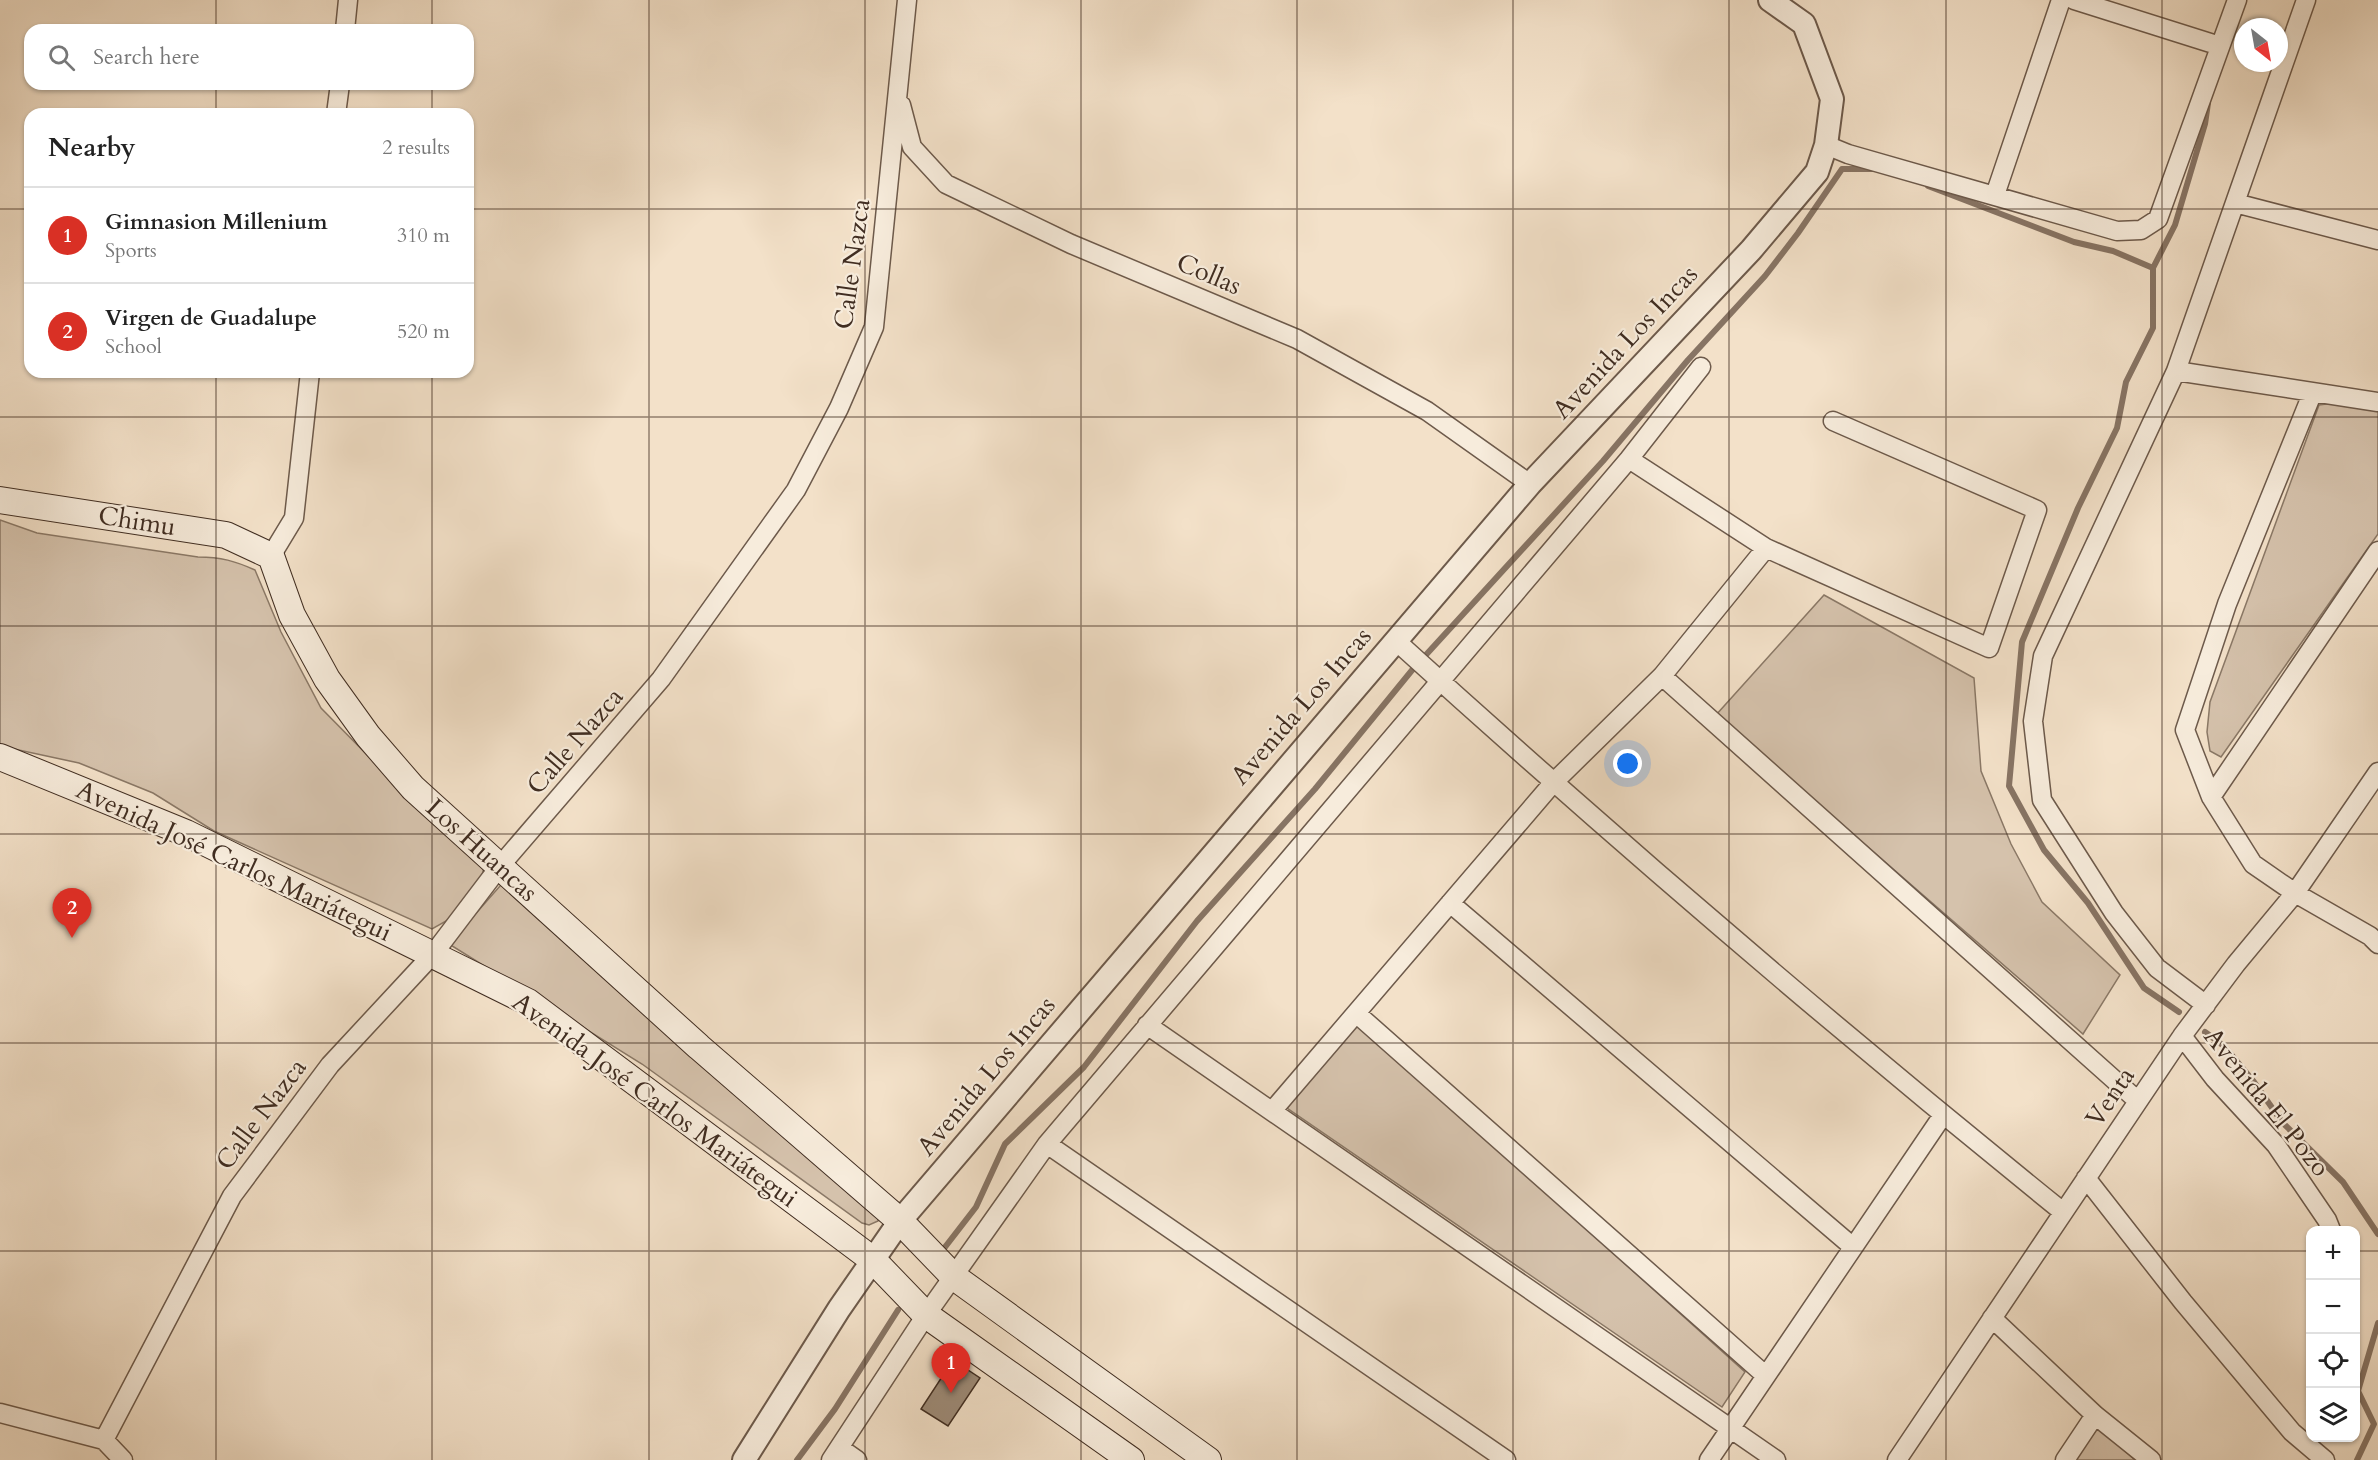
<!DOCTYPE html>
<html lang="en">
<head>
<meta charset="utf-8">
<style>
  body { margin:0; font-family:Cardo,serif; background:#f6f6f6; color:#222 }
  .controls { position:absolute; right:18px; bottom:18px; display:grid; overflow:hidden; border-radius:12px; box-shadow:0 2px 4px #0004 }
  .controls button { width:54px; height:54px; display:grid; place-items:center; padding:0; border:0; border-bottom:2px solid #e0e0e0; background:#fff; color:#222; font:30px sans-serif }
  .compass { position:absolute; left:2234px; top:18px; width:54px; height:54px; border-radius:50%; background:#fff; box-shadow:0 2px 4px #0004; rotate:149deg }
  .you { position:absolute; left:1628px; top:764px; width:21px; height:21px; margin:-15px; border:4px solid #fff; border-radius:50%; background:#1a73e8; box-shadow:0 0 0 9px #1a73e833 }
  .badge { display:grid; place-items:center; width:39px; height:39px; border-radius:50%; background:#d93025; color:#fff; font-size:20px; font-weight:700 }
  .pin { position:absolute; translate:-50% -50px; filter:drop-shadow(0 2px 3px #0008) }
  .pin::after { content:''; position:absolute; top:32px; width:21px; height:18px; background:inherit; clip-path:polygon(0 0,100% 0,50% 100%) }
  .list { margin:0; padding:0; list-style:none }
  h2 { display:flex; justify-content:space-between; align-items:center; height:78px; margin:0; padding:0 24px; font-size:26px }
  h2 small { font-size:20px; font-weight:400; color:#767676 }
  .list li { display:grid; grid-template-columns:39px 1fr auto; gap:18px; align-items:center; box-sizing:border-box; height:96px; padding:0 24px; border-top:2px solid #e0e0e0 }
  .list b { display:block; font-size:22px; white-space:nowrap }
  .list p { margin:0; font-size:20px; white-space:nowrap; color:#767676 }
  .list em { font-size:20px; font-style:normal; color:#767676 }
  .icon { flex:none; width:33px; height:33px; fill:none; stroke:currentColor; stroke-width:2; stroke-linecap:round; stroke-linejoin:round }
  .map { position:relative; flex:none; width:2378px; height:1460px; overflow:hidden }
  .search { position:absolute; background:#fff; box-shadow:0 2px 4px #0004; left:24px; top:24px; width:450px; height:66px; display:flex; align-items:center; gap:15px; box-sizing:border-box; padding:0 21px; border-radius:18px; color:#767676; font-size:22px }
  .panel { position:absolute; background:#fff; box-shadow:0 2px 4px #0004; left:24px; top:108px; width:450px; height:270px; border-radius:18px }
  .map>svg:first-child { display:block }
</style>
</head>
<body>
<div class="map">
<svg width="2378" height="1460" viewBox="0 0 2378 1460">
  <rect width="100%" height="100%" fill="#f3e1c9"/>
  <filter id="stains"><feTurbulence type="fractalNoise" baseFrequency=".00333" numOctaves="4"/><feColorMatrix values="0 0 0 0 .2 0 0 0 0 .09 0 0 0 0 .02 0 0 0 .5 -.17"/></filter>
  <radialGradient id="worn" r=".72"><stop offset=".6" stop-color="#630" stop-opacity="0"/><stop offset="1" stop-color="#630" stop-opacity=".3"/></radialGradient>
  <path fill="#d5c2ac" stroke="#8a7866" stroke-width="1.5" d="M 2334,403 L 2378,409 L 2378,534 L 2221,757 L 2210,751 L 2207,732 L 2210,702 L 2319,405 Z
    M 0,520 L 37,533 L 198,557 C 221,557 235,561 255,570 L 281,632 L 321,708 L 385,773 L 485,862 L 481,881 L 448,920 L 432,929 L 214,831 L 153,793 L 79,763 L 0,746 Z
    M 1824,595 L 1974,678 L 1981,771 L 2011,844 L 2042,902 L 2120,975 L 2083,1034 L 1716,715 Z
    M 514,870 L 878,1214 L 878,1221 L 869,1225 L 862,1223 L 642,1064 L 449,944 Z
    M 1358,1023 L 1745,1372 L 1722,1407 L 1287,1108 Z
    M 2097,1426 L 2135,1460 L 2074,1460 Z"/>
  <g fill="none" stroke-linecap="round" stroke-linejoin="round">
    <path stroke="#877464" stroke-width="6" d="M 1928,186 L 2074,242 L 2113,251 L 2153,268
      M 1424,657 L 1603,461 L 1688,360 L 1765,276 L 1798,233 L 1842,169 L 1873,169
      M 2179,1012 L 2144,988 L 2088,903 L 2044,850 L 2009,786 L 2022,642 L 2078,508 L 2117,428 L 2126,382 L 2153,328 L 2153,268 L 2175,225 L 2205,124 L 2208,103
      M 2205,1032 L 2224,1046 L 2254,1082 L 2282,1122 L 2343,1182 L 2378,1234
      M 942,1251 L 976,1207 L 1005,1144 L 1084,1067 L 1197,921 L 1315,789 L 1413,669
      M 797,1460 L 835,1409 L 898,1310
      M 2357,1460 L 2374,1424 L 2358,1391 L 2378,1323"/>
  </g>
  <path fill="#9d8b78" stroke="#402d21" stroke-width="1.5" d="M 953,1360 L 980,1378 L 948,1426 L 921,1409 Z"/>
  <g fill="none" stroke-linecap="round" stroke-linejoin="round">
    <g stroke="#6d5a4b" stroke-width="21">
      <path id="minor" d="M 2074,0 L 2220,46
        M 345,30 L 348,0
        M 901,105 L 912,147 L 946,184 L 1071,244 L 1297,339 L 1427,411 L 1530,484
        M 336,114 L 340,84
        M 1826,145 L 1848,154 L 2117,231 L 2141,230 L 2158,219 L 2237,0
        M 1995,195 L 2061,0
        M 2235,203 L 2378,240
        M 2176,371 L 2378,402
        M 2312,394 L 2227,604 L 2185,730 L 2211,797 L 2253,864 L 2295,893 L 2370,936 L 2378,944
        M 1629,459 L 1766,548 L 1989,648 L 2037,510 L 1833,421
        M 271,556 L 294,518 L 310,372
        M 1395,640 C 1612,837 1835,1028 2063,1212
        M 1662,676 L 2138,1101
        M 2211,797 L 2378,551
        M 1450,903 L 1853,1247
        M 2206,1005 L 2157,968 L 2114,913 L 2042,800 L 2033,721 L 2043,656 L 2176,371 L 2306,0
        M 1357,1014 L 1765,1375
        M 1147,1025 L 1776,1460
        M 2182,1036 L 2215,1079 L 2276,1145 L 2327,1220 L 2331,1230
        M 1273,1110 L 1553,783 L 1662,676 L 1766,548
        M 1047,1144 L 1506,1460
        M 2086,1178 L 2183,1302 L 2292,1432 L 2325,1460
        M 1992,1318 L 2095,1415 L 2151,1460
        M 0,1413 L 104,1440 L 123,1460
        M 104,1440 L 232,1196 L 330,1065 L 434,953 L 500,866 L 661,679 L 796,490 L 839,408 L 874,327 L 907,0
        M 840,1448 L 857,1460
        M 831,1460 L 926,1315 L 1047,1144 L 1629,459 L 1701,367
        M 1709,1460 L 1943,1115
        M 1897,1460 L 2182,1036 L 2236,964 L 2295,893 L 2378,772
        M 2065,1460 L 2095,1415"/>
    </g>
    <g stroke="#6d5a4b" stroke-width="26">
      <path id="tertiary" d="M 744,1460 L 839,1309 L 900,1221 L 1530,484 L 1751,250 L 1817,172 L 1826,145 L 1832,99 L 1804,24 L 1770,0"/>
    </g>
    <g stroke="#402d21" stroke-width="28">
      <path id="secondary" d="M 0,500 L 226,535 L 271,556 L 292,615 L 327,679 L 368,736 L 413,788 L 699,1047 L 900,1221 L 954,1277 L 1208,1460
        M 0,757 L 186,833 L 528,1002 L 873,1260 L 926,1315 L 1131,1460"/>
    </g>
    <use href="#minor" stroke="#f7ecdc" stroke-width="18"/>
    <use href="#tertiary" stroke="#f7ecdc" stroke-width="22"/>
    <use href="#secondary" stroke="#f7ecdc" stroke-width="26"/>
  </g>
  <path fill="none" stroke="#402d21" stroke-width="1.5" stroke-opacity="0.55" d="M 216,0 L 216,30M 432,0 L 432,30M 649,0 L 649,1460M 865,0 L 865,1460M 1081,0 L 1081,1460M 1297,0 L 1297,1460M 1513,0 L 1513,1460M 1729,0 L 1729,1460M 1946,0 L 1946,1460M 2162,0 L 2162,1460M 216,84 L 216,114M 432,84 L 432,114M 0,209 L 30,209M 468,209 L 2378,209M 216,372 L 216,1460M 432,372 L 432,1460M 0,417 L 2378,417M 0,626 L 2378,626M 0,834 L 2378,834M 0,1043 L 2378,1043M 0,1251 L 2310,1251M 2356,1251 L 2378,1251"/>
  <g text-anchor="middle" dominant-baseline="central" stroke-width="4.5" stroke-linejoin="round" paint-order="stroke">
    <g font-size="26" fill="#402d21" stroke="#f7ecdc">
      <text transform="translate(852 264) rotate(-82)">Calle Nazca</text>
      <text transform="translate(1209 274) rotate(23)">Collas</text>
      <text transform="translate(1625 342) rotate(-47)">Avenida Los Incas</text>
      <text transform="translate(137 521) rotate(9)">Chimu</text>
      <text transform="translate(1301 706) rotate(-49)">Avenida Los Incas</text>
      <text transform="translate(575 741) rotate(-49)">Calle Nazca</text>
      <text transform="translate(482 850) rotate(42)">Los Huancas</text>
      <text transform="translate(234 861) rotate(25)">Avenida José Carlos Mariátegui</text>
      <text transform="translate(986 1076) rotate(-50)">Avenida Los Incas</text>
      <text transform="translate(2110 1097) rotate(-56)">Venta</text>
      <text transform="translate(655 1100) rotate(36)">Avenida José Carlos Mariátegui</text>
      <text transform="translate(2267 1102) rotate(51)">Avenida El Pozo</text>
      <text transform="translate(261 1114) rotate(-53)">Calle Nazca</text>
    </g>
  </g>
  <rect width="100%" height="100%" filter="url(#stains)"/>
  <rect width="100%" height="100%" fill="url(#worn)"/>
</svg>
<div class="controls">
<button>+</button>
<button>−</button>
<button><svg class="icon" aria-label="locate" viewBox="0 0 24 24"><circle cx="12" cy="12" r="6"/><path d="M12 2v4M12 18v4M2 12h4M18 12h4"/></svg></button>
<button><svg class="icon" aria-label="layers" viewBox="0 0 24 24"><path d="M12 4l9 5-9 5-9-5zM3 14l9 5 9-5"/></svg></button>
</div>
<svg class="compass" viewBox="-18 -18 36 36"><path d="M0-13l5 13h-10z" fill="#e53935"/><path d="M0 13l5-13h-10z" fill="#767676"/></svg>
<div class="you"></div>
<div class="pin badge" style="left:951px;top:1393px">1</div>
<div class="pin badge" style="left:72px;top:938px">2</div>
<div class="search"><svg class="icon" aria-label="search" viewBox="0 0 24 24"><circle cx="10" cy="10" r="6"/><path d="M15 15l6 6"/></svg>Search here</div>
<section class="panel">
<h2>Nearby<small>2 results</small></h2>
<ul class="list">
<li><span class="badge">1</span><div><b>Gimnasion Millenium</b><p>Sports</p></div><em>310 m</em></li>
<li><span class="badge">2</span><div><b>Virgen de Guadalupe</b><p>School</p></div><em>520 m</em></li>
</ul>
</section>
</div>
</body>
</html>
